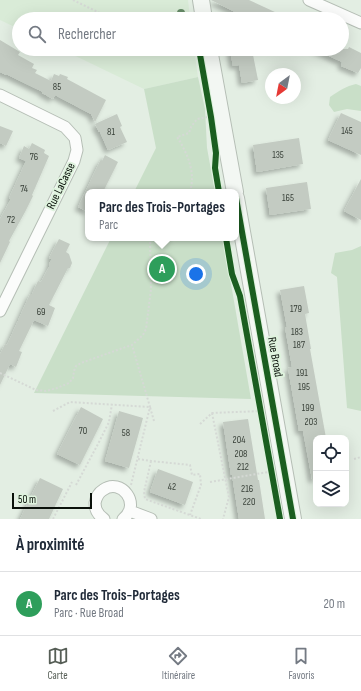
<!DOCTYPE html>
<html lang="fr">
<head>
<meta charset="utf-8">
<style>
  body { margin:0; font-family:"Sofia Sans Condensed",sans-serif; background:#f6f6f7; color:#1f2937 }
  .controls { position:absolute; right:12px; bottom:12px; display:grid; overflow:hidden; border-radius:8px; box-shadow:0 4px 16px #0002 }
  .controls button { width:36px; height:36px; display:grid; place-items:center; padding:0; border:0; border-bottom:1px solid #e0e1e3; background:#fff; color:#1f2937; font:20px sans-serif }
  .compass { position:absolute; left:265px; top:68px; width:36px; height:36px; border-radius:50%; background:#fff; box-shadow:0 4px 16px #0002; rotate:212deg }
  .scale { position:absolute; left:12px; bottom:10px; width:80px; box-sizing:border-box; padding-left:4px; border:2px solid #0a110a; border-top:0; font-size:11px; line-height:14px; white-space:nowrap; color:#0a110a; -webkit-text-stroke:3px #dff3de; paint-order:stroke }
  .you { position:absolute; left:196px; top:274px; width:14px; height:14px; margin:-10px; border:3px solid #fff; border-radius:50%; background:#1a73e8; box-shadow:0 0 0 6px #1a73e833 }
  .badge { display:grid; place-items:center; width:26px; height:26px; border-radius:50%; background:#565e56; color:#fff; font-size:13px; font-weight:700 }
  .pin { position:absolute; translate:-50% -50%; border:2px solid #fff; box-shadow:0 1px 4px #0006 }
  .popup { position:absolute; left:85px; top:189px; width:154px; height:52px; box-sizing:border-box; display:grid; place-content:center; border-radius:8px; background:#fff; filter:drop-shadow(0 1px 3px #0005); font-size:13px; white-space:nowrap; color:#747a83 }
  .popup b { font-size:15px; color:#1f2937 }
  .popup::after { content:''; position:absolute; left:50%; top:100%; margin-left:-8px; border:8px solid transparent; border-top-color:#fff }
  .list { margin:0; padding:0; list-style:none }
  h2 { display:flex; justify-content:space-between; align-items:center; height:52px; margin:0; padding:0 16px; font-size:17px }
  h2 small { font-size:13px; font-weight:400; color:#747a83 }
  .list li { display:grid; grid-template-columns:26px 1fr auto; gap:12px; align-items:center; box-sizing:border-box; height:64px; padding:0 16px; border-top:1px solid #e0e1e3 }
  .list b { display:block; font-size:15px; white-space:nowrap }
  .list p { margin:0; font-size:13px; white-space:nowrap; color:#747a83 }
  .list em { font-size:13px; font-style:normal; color:#747a83 }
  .icon { flex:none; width:22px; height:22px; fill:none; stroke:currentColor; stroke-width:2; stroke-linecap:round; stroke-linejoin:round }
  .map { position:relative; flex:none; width:361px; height:519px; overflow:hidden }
  .search { position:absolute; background:#fff; box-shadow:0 4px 16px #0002; left:12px; right:12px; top:12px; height:44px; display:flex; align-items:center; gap:10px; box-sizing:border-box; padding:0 14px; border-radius:22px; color:#747a83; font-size:15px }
  .sheet { height:116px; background:#fff }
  nav { display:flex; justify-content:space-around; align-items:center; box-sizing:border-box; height:56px; border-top:1px solid #e0e1e3; background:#fff; font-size:11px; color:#747a83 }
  nav a { display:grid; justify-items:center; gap:2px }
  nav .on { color:#565e56 }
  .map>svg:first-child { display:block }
</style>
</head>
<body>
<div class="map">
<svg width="361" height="519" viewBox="0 0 361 519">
  <defs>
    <filter id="shadow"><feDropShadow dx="-3.5" dy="3.5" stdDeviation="2" flood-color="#0004"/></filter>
  </defs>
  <rect width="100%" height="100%" fill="#e3eee3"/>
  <path fill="#d9ebd7" d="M 0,0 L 188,0 L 190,19 L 19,19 L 19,29 L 0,20 Z
    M 61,49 L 194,49 L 198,77 L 144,89 Z"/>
  <path fill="#c9dfc8" d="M 198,77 L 205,109 L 207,148 L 215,192 L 134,192 L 156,148 L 144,89 Z
    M 356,84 L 361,86 L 361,111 L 347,109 L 334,112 L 329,105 L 330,97 C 339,91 346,86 356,84 Z
    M 111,238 L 223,238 L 251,399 L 34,393 Z
    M 361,246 L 361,411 L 347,408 L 337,277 L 331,273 L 335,253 L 352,250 Z"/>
  <path fill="#c3cbc2" filter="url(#shadow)" d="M 211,0 L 249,0 L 290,19 L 255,19 L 240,12 L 239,14 Z
    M 0,40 L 20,52 L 18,55 L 34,64 L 32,68 L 37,70 L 35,73 L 51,81 L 54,74 L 59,76 L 60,74 L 68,77 L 67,79 L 106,100 L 95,122 L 91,114 L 55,95 L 53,99 L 42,93 L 43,92 L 6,74 L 6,75 L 0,72 Z
    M 349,47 L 361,53 L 361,68 L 358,73 L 341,66 L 342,62 L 314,49 L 348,49 Z
    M 237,49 L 246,49 L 247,56 L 253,55 L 258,80 L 242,83 L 239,65 L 233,66 L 230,50 Z
    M 341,113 L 361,122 L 361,155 L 328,140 Z
    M 117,114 L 122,126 L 120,127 L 127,142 L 108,150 L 100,132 L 99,132 L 95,124 Z
    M 0,126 L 13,131 L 6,146 L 0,143 Z
    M 299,138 L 303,164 L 257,172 L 253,145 Z
    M 32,143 L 45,150 L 44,153 L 49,156 L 32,195 L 33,196 L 25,212 L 9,241 L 10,242 L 0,263 L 0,219 L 11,199 L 9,198 L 26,161 L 19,158 L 24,146 L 29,149 Z
    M 105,155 L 118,162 L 103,192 L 88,192 L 88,212 L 78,207 L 100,161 L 102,161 Z
    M 361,179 L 361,220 L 344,211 Z
    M 307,182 L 311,209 L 270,215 L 266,188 Z
    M 59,239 L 70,244 L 66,252 L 69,254 L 72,263 L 70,268 L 68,268 L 49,305 L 55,308 L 48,326 L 34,320 L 19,351 L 22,352 L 16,367 L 10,364 L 0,385 L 0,354 L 5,344 L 7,345 L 30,294 L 32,294 L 38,281 L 41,282 L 50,265 L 49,264 L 52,259 L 49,258 Z
    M 304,286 L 309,313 L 305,314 L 311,349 L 310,349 L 326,438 L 316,438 L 316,479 L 312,479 L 303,431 L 299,431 L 288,368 L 292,367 L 285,327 L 287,327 L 280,290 Z
    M 81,407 L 103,419 L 80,465 L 57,454 Z
    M 119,411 L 143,418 L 129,468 L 105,461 Z
    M 248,419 L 258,480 L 259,480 L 265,519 L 239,519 L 232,475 L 231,475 L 223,422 Z
    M 158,469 L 193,482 L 185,505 L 150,492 Z
    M 40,478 L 63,489 L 49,519 L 20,519 Z"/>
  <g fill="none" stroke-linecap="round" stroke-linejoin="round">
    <g stroke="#b5beb5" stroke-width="13">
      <path id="street" d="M 309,0 L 361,23
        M 0,95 L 65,127 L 75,138 L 77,150 L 74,161 L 0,311
        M 130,511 L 151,519
        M 104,519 C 98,515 95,510 95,503 C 96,498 98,493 103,490 C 121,477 142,504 123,519"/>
    </g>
    <g stroke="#b5beb5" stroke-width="18">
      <path id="secondary" d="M 201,0 L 204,19
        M 209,49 L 235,192
        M 236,198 L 293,519"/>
    </g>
    <path stroke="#d5d9d5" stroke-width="2" stroke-dasharray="2 2" stroke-linecap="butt" d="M 73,0 L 112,19
      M 190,192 C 191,188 192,183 192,179 C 192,164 185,149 177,137 L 189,133 L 191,127 L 197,119 L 208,117
      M 0,373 L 36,390 L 46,391 L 57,388 L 69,383 L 73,378 L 74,371 L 76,366 L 81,363 L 123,348 L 132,345 L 143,335 L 146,329 L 151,289 L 150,238
      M 53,411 L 70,402 L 150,407 L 154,421
      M 212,413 L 229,497 L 223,519
      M 200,424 L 212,413 L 236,412 L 262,411
      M 138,459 L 151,461 L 190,465 L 192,475 L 200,474 L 201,485 L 190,515
      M 354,459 L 361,457
      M 151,461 L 144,492 L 145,499 L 201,519
      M 210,482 L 268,472
      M 76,485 L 98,444 L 109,422 L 112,404
      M 131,485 L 150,407 L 132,345
      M 53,519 L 72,482"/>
    <use href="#street" stroke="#fbfcfb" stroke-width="11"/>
    <use href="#secondary" stroke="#f3f7f3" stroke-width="16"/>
    <g stroke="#dff3de" stroke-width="8">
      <path id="cycleway" d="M 199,49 L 211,117 L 216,153 L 215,168 L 219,192
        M 236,198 L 293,519
        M 226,238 L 232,274 L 240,296 L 280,519"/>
    </g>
    <use href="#cycleway" stroke="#1b5e20" stroke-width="6"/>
  </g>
  <circle fill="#668a67" cx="181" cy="13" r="4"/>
  <g text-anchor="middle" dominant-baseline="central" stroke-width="4" stroke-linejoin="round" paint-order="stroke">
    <g font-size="10" fill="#384038">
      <text x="57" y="87">85</text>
      <text x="347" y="131">145</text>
      <text x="111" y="132">81</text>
      <text x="278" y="155">135</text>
      <text x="34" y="157">76</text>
      <text x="24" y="189">74</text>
      <text x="288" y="198">165</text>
      <text x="11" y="220">72</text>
      <text x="296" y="309">179</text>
      <text x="41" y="312">69</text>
      <text x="297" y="332">183</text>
      <text x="299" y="345">187</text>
      <text x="302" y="373">191</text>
      <text x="304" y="387">195</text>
      <text x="308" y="408">199</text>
      <text x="311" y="422">203</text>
      <text x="83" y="431">70</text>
      <text x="126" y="433">58</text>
      <text x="239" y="440">204</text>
      <text x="241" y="454">208</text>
      <text x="243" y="467">212</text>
      <text x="172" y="487">42</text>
      <text x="247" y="489">216</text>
      <text x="249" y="502">220</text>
    </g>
    <g font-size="12" fill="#0a110a" stroke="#dff3de">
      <text transform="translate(61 186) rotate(-64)">Rue LaCasse</text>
      <text transform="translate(275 357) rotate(80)">Rue Broad</text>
    </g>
  </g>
</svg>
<div class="controls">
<button><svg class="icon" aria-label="locate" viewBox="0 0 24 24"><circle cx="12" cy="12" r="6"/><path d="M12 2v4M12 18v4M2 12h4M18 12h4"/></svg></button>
<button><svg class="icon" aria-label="layers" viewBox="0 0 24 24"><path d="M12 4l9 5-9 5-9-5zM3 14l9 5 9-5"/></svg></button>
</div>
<svg class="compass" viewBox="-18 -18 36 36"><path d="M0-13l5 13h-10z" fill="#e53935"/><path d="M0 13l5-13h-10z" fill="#747a83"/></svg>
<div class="scale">50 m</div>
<div class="you"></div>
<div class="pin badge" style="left:162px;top:269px;background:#2e9e5b">A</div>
<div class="popup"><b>Parc des Trois-Portages</b>Parc</div>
<div class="search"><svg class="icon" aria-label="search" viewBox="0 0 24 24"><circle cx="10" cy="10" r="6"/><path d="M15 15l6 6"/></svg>Rechercher</div>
</div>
<section class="sheet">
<h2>À proximité<small></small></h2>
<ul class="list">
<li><span class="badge" style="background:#2e9e5b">A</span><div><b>Parc des Trois-Portages</b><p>Parc · Rue Broad</p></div><em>20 m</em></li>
</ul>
</section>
<nav>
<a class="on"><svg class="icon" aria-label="map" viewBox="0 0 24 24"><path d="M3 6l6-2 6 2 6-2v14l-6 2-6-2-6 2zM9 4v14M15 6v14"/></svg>Carte</a>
<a><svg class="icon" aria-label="directions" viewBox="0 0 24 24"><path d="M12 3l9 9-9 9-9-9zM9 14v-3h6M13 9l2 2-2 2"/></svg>Itinéraire</a>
<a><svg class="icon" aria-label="saved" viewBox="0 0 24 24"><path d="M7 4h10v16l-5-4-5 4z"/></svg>Favoris</a>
</nav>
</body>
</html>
